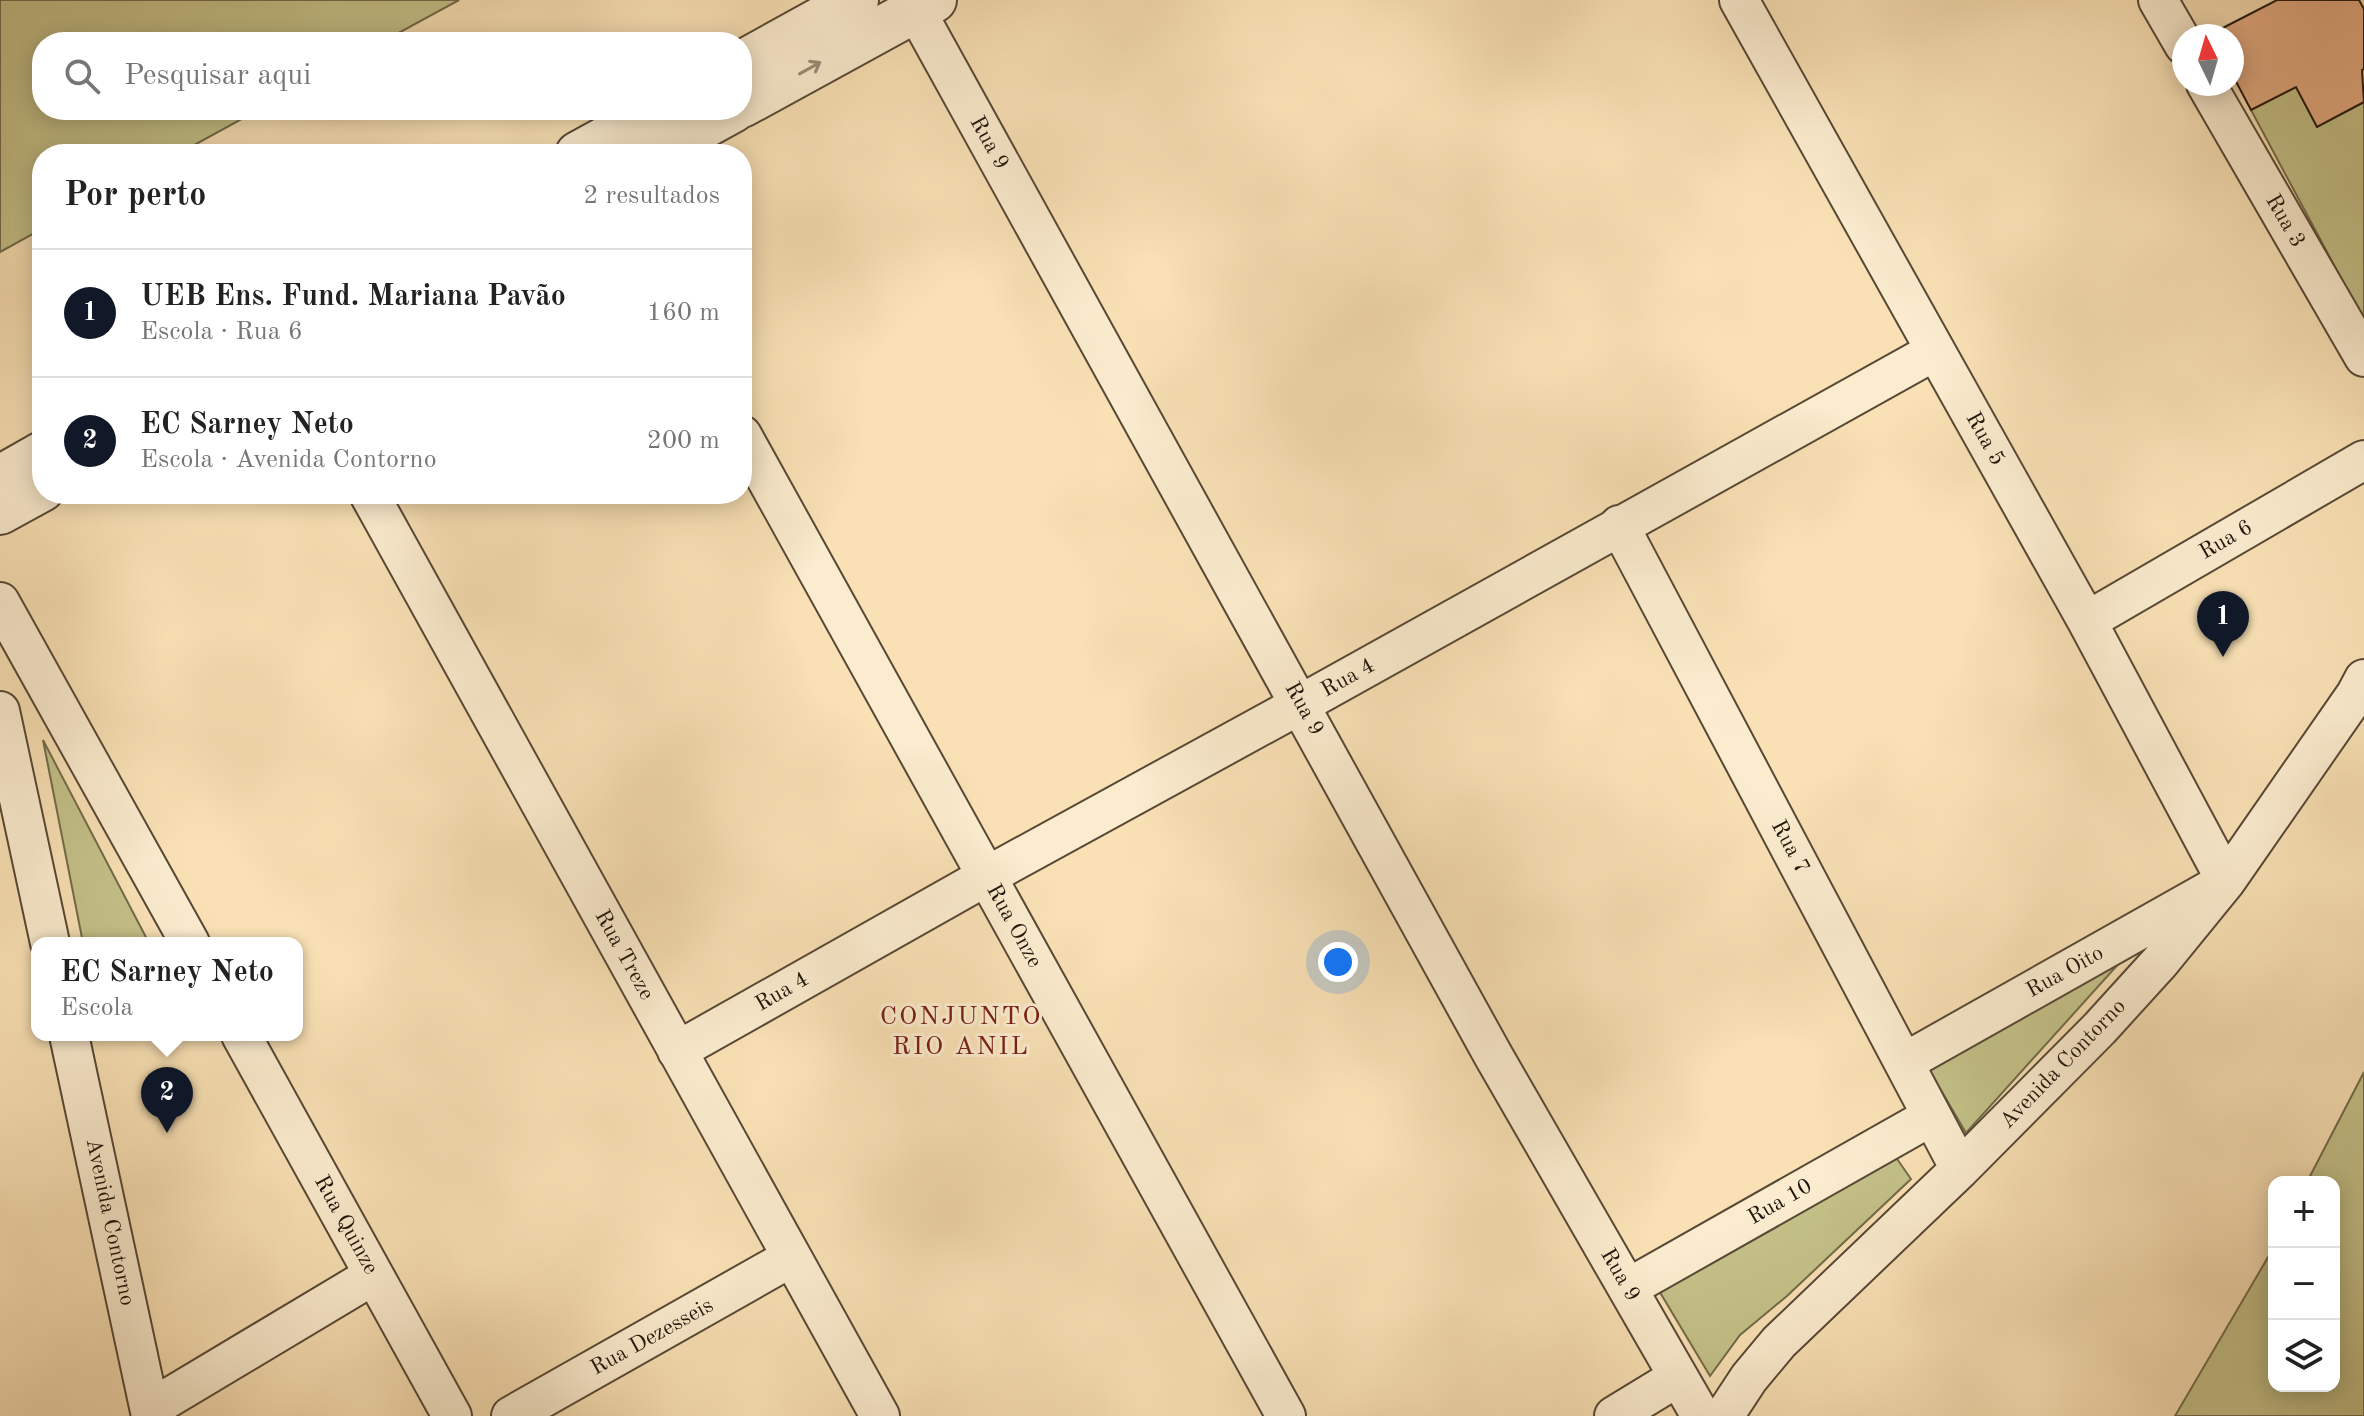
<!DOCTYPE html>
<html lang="pt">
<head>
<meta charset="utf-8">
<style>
  body { margin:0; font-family:"Old Standard TT",serif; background:#f6f6f6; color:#222 }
  .controls { position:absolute; right:24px; bottom:24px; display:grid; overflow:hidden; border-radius:16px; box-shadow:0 4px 20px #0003 }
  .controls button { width:72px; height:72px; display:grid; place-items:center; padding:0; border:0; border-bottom:2px solid #e0e0e0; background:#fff; color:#222; font:40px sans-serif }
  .compass { position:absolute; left:2172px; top:24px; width:72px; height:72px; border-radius:50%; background:#fff; box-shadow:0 4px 20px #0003; rotate:355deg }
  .you { position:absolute; left:1338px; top:962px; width:28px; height:28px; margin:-20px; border:6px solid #fff; border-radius:50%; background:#1a73e8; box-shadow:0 0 0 12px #1a73e833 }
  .badge { display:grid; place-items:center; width:52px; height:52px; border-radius:50%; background:#111827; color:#fff; font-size:26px; font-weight:700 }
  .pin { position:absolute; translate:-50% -66px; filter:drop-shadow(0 2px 4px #0008) }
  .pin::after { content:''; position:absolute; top:42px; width:28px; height:24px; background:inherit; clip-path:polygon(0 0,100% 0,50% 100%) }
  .popup { position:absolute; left:31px; top:937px; width:272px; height:104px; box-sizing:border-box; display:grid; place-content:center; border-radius:16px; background:#fff; filter:drop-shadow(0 2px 6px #0005); font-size:26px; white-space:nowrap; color:#767676 }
  .popup b { font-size:30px; color:#222 }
  .popup::after { content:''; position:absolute; left:50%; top:100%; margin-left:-16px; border:16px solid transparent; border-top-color:#fff }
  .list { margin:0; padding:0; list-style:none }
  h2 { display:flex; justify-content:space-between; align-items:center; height:104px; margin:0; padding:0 32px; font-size:34px }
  h2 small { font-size:26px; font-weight:400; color:#767676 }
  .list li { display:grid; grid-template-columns:52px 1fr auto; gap:24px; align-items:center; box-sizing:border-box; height:128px; padding:0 32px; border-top:2px solid #e0e0e0 }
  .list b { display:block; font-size:30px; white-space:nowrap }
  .list p { margin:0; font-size:26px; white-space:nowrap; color:#767676 }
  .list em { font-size:26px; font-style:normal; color:#767676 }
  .icon { flex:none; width:44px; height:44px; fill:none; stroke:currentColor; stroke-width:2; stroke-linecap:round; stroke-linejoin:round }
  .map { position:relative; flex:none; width:2364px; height:1416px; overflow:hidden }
  .search { position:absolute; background:#fff; box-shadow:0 4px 20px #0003; left:32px; top:32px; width:720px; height:88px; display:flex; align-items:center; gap:20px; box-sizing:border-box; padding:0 28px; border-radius:32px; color:#767676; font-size:30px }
  .panel { position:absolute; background:#fff; box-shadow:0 4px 20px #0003; left:32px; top:144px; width:720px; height:360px; border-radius:32px }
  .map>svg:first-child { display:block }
</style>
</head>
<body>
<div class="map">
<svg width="2364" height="1416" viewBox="0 0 2364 1416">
  <rect width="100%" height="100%" fill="#f9e1b5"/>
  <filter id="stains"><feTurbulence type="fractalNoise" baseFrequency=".0025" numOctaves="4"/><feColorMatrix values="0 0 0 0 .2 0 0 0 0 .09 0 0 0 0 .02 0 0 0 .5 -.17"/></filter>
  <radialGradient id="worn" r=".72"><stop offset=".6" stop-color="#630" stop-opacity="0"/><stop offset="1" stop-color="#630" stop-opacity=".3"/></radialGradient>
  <path fill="#c4c189" stroke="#726b4a" stroke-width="2" d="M 0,0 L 459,0 L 382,42 L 42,42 L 42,110 L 258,110 L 178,154 L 42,154 L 42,229 L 0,252 Z
    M 2296,87 L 2317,127 L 2364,102 L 2364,321 L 2251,110 Z
    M 43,740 L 149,943 L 83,943 Z
    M 2131,950 L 1966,1133 L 1928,1068 Z
    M 2364,1072 L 2364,1416 L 2175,1416 L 2274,1247 L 2274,1386 L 2334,1386 L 2334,1182 L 2307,1182 Z
    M 1895,1156 L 1911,1179 L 1787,1296 L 1740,1335 L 1710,1376 L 1658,1289 Z"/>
  <path fill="#e6ad84" stroke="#21150b" stroke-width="2" d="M 2277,0 L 2359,0 L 2364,9 L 2364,69 L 2362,70 L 2364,102 L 2317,127 L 2296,87 L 2251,110 L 2232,74 L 2232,36 L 2212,36 L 2211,34 Z"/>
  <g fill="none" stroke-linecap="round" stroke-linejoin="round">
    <g stroke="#574836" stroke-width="42">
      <path id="minor" d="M 910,0 L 1493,1055 L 1701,1416
        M 1739,0 L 2087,621 L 2226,881 L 1905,1062
        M 2158,0 L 2184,45
        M 2206,84 L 2364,357
        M 742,435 L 1286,1416
        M 369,494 L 880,1416
        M 1619,525 L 1960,1169
        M 0,602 L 190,943
        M 2087,621 L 2364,460
        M 0,711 L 50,943
        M 69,1035 L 151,1416
        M 241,1035 L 452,1416
        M 677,1051 L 987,876 L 1301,704 L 1935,351
        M 1628,1288 L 1932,1116
        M 150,1409 L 374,1275
        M 511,1416 L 792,1257
        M 1614,1416 L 1678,1377
        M 1724,1416 L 1749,1378 L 1779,1342 L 1960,1169 L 2100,1028 L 2160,962 L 2226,881 L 2356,694 L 2364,679"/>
    </g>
    <g stroke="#574836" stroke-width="48">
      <path id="tertiary" d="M 742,63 L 856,0
        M 742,105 L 934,0
        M 578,154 L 658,110
        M 653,154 L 733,110
        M 0,478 L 42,454
        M 0,512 L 42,489"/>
    </g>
    <use href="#minor" stroke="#fbeccf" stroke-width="38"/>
    <use href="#tertiary" stroke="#fbeccf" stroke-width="44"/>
  </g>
  <defs><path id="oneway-shaft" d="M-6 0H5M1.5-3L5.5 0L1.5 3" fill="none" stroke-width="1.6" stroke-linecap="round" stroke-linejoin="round" transform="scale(2)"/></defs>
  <use stroke="#998b77" href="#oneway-shaft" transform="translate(810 68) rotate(-29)"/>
  <g text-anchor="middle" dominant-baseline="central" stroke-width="6" stroke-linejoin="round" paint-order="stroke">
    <g font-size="22" fill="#21150b" stroke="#fbeccf">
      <text transform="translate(989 143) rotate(61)">Rua 9</text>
      <text transform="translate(2285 221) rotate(60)">Rua 3</text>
      <text transform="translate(1985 439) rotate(61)">Rua 5</text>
      <text transform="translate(2226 540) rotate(-30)">Rua 6</text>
      <text transform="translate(1348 678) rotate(-29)">Rua 4</text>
      <text transform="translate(1304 709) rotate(61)">Rua 9</text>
      <text transform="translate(1790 847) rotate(62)">Rua 7</text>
      <text transform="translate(1014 926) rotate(61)">Rua Onze</text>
      <text transform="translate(624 955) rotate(61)">Rua Treze</text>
      <text transform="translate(2065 972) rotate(-29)">Rua Oito</text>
      <text transform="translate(782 992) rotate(-30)">Rua 4</text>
      <text transform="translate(2063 1064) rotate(-46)">Avenida Contorno</text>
      <text transform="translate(1780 1202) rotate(-30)">Rua 10</text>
      <text transform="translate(110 1222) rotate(78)">Avenida Contorno</text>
      <text transform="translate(346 1225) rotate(61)">Rua Quinze</text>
      <text transform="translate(1620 1275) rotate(60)">Rua 9</text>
      <text transform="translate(652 1337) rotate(-29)">Rua Dezesseis</text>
    </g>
    <g font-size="26" letter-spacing="2" fill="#7a1f14" stroke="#fbeccf">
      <text x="961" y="1017">CONJUNTO<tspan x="961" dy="30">RIO ANIL</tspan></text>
    </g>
  </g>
  <rect width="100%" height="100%" filter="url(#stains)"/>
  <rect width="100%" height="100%" fill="url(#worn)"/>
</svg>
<div class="controls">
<button>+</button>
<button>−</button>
<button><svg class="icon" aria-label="layers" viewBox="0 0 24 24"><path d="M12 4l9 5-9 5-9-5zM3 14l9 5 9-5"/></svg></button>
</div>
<svg class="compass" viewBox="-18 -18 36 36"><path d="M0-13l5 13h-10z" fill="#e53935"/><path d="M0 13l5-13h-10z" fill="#767676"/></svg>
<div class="you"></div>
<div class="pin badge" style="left:2223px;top:657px">1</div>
<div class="pin badge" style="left:167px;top:1133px">2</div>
<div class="popup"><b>EC Sarney Neto</b>Escola</div>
<div class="search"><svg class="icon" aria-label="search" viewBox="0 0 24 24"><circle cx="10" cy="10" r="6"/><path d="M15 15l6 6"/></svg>Pesquisar aqui</div>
<section class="panel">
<h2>Por perto<small>2 resultados</small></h2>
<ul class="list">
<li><span class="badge">1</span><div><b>UEB Ens. Fund. Mariana Pavão</b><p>Escola · Rua 6</p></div><em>160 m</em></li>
<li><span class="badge">2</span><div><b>EC Sarney Neto</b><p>Escola · Avenida Contorno</p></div><em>200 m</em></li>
</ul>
</section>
</div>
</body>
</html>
